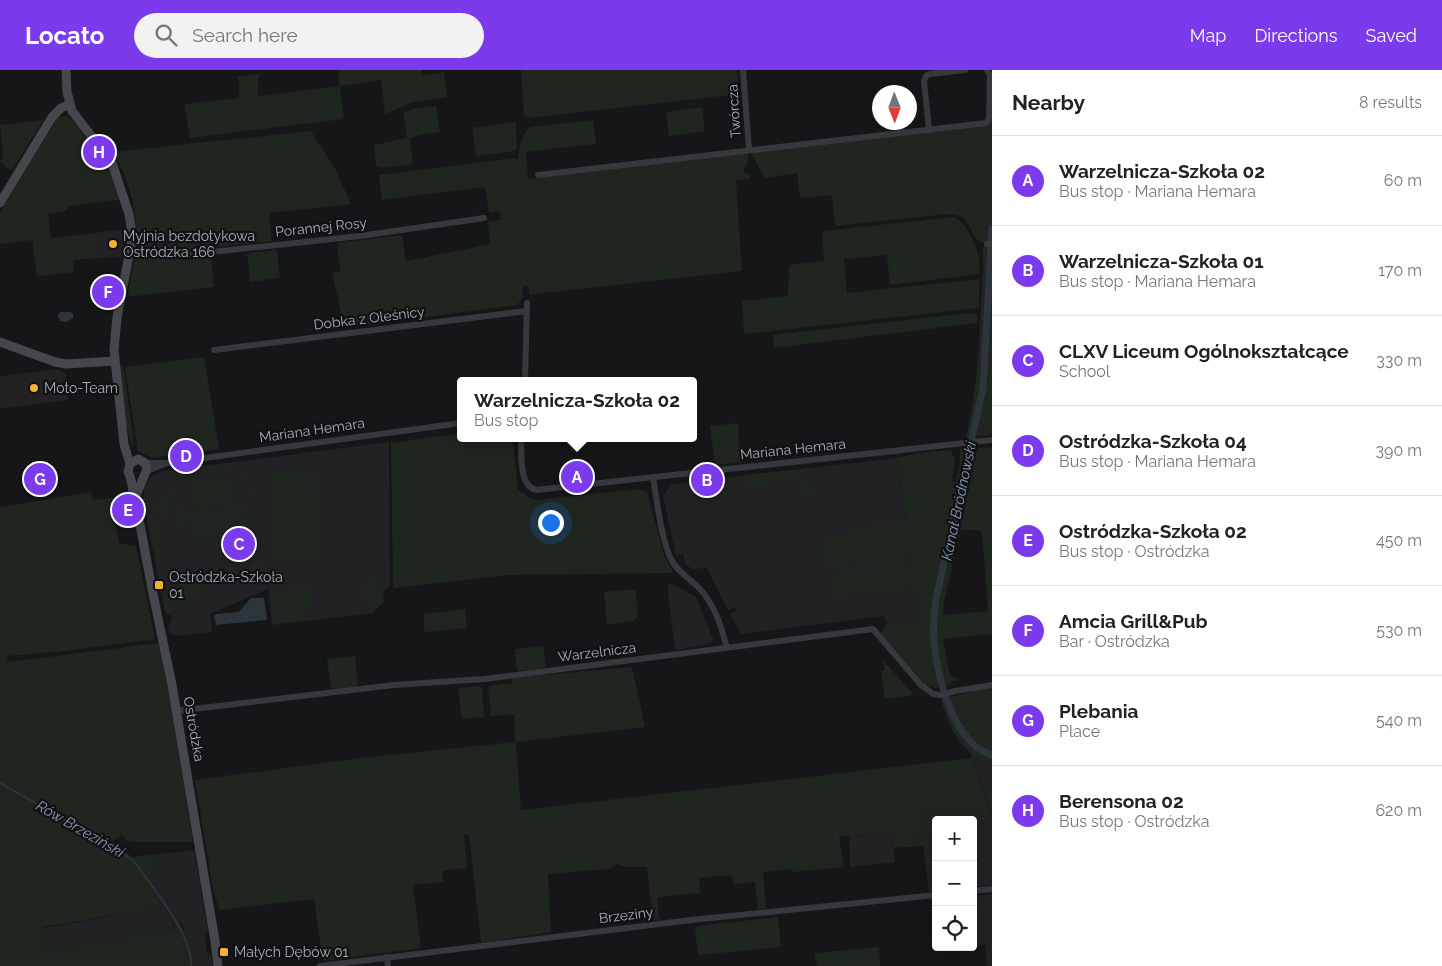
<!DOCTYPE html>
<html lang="en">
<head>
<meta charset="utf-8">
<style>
  body { margin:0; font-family:Raleway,sans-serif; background:#f2f2f2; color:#222 }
  .controls { position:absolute; right:15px; bottom:15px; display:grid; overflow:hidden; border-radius:5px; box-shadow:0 5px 20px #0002 }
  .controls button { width:45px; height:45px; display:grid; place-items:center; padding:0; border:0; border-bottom:1px solid #e0e0e0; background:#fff; color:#222; font:25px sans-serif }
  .compass { position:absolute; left:872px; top:15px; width:45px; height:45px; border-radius:50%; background:#fff; box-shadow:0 5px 20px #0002; rotate:179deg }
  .you { position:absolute; left:550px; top:452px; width:18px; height:18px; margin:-12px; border:4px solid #fff; border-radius:50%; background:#1a73e8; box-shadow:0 0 0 8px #1a73e833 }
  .badge { display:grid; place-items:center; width:32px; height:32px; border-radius:50%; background:#7c3aed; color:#fff; font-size:16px; font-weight:700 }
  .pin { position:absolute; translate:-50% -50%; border:2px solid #fff; box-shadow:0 1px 5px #0006 }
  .popup { position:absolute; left:457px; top:307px; width:240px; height:65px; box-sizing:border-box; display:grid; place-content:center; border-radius:5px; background:#fff; filter:drop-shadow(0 1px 4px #0005); font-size:16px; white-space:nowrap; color:#767676 }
  .popup b { font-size:19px; color:#222 }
  .popup::after { content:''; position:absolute; left:50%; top:100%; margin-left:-10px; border:10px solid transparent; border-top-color:#fff }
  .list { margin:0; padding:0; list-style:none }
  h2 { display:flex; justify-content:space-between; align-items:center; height:65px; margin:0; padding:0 20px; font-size:21px }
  h2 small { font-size:16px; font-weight:400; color:#767676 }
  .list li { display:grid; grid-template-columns:32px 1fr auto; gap:15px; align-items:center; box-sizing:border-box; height:90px; padding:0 20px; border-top:1px solid #e0e0e0 }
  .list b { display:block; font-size:19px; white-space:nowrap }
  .list p { margin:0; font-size:16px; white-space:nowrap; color:#767676 }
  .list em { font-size:16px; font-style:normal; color:#767676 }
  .icon { flex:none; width:28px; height:28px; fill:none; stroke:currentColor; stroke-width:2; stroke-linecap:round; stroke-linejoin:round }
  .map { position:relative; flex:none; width:992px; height:896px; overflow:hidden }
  header { display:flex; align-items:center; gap:30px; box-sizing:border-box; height:70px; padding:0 25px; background:#7c3aed; color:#fff }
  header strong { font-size:24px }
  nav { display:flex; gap:28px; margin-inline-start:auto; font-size:18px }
  .search { width:350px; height:45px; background:#f2f2f2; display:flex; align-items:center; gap:12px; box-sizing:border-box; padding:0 18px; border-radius:28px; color:#767676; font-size:19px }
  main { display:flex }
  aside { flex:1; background:#fff }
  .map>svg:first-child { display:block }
</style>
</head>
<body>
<header>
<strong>Locato</strong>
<div class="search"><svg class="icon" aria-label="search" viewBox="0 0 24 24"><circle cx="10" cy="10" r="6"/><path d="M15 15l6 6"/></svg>Search here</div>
<nav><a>Map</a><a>Directions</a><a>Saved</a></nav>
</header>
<main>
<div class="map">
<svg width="992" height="896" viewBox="0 0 992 896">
  <rect width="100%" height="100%" fill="#161618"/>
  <path fill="#222225" d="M 125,159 L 123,187 L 100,188 L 96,163 Z
    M 56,299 L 66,303 L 69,330 L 0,339 L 0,306 Z
    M 389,372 L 390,516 L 383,521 L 384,531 L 373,543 L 272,555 L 268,519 L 210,544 L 212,562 L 176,566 L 169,562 L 168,555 L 172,550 L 171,545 L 165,542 L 143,429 L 145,415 L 153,405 L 164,401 Z
    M 897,388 L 920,549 L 888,553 L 883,546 L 741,564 L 730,544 L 737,541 L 735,537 L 728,540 L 707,498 L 693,499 L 686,495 L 683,484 L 676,486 L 663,426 L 672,414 Z
    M 672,514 L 696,527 L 713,569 L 711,574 L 675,580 L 667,515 Z
    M 972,688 L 992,693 L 992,743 Z
    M 992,745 L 992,815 L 973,817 L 973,750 L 955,750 Z
    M 892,764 L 895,792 L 850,797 L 849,766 Z
    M 194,780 L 208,861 L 205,864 L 207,884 L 211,885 L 212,896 L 195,896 L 193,885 L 183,857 L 172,840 L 167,843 L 176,860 L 46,881 L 44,858 L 162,837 L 152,821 L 159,784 Z
    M 992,824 L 992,896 L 987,896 L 985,875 L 977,876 L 975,826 Z"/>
  <path fill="#1e261f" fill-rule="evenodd" d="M 337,0 L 422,0 L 423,5 L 444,2 L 447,27 L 413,32 L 385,44 L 381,10 L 340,16 L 344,49 L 190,68 L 184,34 L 239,28 L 239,10 L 236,7 L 261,4 L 258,7 L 258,26 L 340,16 Z
    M 521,0 L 737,0 L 739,24 L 529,48 L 524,46 Z
    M 992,0 L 992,172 L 984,173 L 978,171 C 967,157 970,144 948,144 L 835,156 L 832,125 L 800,128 L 797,103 L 765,108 L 753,86 L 752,82 L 989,55 Z
    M 436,36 L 440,62 L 419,65 L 410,68 L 413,94 L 380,98 L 376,96 L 374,75 L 407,68 L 403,43 L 416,38 Z
    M 702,37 L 705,61 L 669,66 L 666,42 Z
    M 66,46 L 70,48 L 104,90 L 111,102 L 119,128 L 118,130 L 69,136 L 66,141 L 48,144 L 51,168 L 96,163 L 100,188 L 73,190 L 74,202 L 37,206 L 32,170 L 0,174 L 0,143 L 57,47 Z
    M 43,50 L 13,99 L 10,100 L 0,92 L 3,87 L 0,55 Z
    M 593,50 L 596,74 L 526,82 L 528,109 L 748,83 C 748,89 750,95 744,98 L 744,102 L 750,106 L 750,109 L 736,110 L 742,201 L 534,224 L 529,224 L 529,217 L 523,216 L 522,229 L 517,235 L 344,258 L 332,202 L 340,201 L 337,173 L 402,165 L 406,191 L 490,174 L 488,152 L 501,150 L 500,141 L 489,143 L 485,117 L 382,130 L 379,105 L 515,88 L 518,90 C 520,77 520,66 530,57 Z
    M 516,52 L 517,77 L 514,81 L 476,86 L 472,58 Z
    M 311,61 L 336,100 L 351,134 L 269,143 L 272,171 L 165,182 L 137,179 C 138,143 131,113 113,82 Z
    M 954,147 C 970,155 983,186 979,204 L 890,215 L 887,185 L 844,189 L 847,223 L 979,209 L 979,238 L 744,264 L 742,231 L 788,226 L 789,195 L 824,191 L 822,161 Z
    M 992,176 L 992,365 L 966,367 C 980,310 980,252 983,194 L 983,177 Z
    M 277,180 L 280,208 L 250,212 L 247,183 Z
    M 135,185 L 184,190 L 211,187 L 214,217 L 127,227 Z
    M 969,243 L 978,245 L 977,253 L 774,278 L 773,265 Z
    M 204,287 L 219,379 L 152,388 L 138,381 L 125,297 Z
    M 123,294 L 134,374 L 134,377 C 124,360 121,318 120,297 Z
    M 738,353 L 740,392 L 715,395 L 710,356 Z
    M 461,363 L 461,368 L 508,368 L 513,374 L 518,419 L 529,428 L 536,430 L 638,419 L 647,422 L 664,485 L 673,503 L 509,505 L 393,518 L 391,373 Z
    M 992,377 L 992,564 L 943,569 L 949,600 L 952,607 L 960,610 L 951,611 L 951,615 L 934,618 L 925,614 L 881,564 L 886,553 L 920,549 L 915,516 L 833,527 L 831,506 L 912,495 L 907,461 L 910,485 L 853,493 L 848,458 L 906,450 L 897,388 L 917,383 L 951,380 L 955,391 L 952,411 L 956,412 L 960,393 L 960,379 ZM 961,460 L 978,460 L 982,461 L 988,541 L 943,545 L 944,531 Z
    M 914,381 L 900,384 L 733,402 L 734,401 Z
    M 231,398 C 245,400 256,412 252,428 C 250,437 246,435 246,447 L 172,448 L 172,440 L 177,440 C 177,434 172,429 172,422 C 172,392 211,398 231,398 ZM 233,403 C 252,408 254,434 234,439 C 224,440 195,443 187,439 C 181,437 177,431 177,424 C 173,397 216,403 233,403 Z
    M 315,400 L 317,490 L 271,491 L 269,401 Z
    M 796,400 L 798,409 L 777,413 L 777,410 L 774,410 L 775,413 L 746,420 L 743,405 Z
    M 233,407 L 234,436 L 192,437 L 191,408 Z
    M 806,409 L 810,412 L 813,431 L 803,432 L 800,410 Z
    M 91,422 L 93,430 L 111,428 L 113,436 L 117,437 L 118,441 L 114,444 L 119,473 L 136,476 L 155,569 L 65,581 L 8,586 L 7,592 L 159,573 L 173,645 L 193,772 L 135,772 L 128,771 L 122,765 L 113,771 L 132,787 L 159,784 L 152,821 L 163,837 L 44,857 L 46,881 L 176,860 L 175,855 L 167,843 L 172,840 C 182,857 194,876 195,896 L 0,896 L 0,437 Z
    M 156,430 L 169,430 L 170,446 L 156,446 Z
    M 160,450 L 161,492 L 156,496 L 148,452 Z
    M 225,452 L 225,455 L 214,467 L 193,467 L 193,453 Z
    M 232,452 L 255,452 L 260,455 L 261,461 L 259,462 L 234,463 L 232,461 Z
    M 179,453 L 185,454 L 191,460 L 173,460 L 173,466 L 170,466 L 172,457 Z
    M 848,463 L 852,495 L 825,498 L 821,467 Z
    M 259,464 L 261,465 L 261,500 L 258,508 L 246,514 L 244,509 L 228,511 L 228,506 L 251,505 L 250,470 L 248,470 L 248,467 L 233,467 L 233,465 Z
    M 220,470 L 220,496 L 215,496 L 214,473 Z
    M 905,489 L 906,494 L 837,503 L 836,498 Z
    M 376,502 L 379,502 L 376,517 L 380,518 L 382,529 L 369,539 L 359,519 L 367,508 Z
    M 167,506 L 174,539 L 171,545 L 168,545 L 165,542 L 158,507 Z
    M 170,507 L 173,507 L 173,513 L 205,513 L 205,520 L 175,521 Z
    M 275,519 L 312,519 L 312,535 L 299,550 L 275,553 Z
    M 635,519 L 638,545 L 633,551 L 607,555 L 604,522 Z
    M 175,523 L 204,523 L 206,529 L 203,530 L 200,527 L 181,534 L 182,539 L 180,539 L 177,537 Z
    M 465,539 L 467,558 L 424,562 L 424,544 Z
    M 543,576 L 546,598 L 519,601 L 516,598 L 515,579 Z
    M 355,586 L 358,616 L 334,619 L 331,618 L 327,589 Z
    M 883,590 L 914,625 L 885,629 L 881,601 L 885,601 Z
    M 632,597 L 645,657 L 516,672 L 521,740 L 972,688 C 971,680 965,679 960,672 C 951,659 946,645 941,630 L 992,616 L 992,693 L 972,689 L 992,745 L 955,750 L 936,750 L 936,821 L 929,822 L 923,776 L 894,778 L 892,764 L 839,766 L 844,797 L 792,802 L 791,799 L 763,802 L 766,838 L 758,840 L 755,812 L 733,814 L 732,805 L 699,808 L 700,823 L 657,827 L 659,847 L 661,849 L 653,850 L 647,797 L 626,797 L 617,794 L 609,799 L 548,804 L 551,862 L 481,873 L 469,765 L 464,765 L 467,798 L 442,801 L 443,812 L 413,815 L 421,878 L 323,891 L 314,829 L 219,840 L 213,818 L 195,710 L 360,688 L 515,672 L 514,644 L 491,646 L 488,618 L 491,615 L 512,613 L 511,608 Z
    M 478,616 L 482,618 L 484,647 L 462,649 L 458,618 Z
    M 778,847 L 781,877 L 698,885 L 695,859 L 698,856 Z
    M 879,877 L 880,896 L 817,896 L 814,883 Z"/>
  <path fill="#2c353c" d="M 61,242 L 71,242 L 73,244 L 73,248 L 66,252 L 60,251 L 58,247 L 58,244 Z
    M 251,528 L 264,528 L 267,548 L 266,550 L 216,555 L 214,546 L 216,544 L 239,542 Z"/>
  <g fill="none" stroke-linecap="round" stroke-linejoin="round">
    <path stroke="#2c353c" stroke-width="2" d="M 0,713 L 119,779 L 136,794 C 153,819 193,865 191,896"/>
    <path stroke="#2c353c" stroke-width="7" d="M 992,158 L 983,318 L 936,529 C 934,543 933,558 934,572 C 937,606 954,675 992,685"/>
    <path stroke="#37383d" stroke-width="6" d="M 743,0 L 749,79
      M 929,60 L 924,11 L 926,6 L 930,4 L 965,0
      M 538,105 L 986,53 L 989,49 L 990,5 L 987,0
      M 987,174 L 992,174
      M 130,181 L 174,186 L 360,166 L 484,148
      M 214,280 L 527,241
      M 525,311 L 527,233
      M 521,368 C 522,383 518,415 536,420 L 992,370
      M 145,393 L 168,393 L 461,353
      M 147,401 L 167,393
      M 653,407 C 657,431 661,470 672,491 C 678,502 690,509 699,518 C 715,535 721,556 727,578
      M 177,641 L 394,615 L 484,609 L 873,559 L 921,615 L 933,624 L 941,625 L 955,621 L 992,615
      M 973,821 L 992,819
      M 387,887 L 388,896
      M 320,896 L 691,850 L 936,825"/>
    <path stroke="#45474d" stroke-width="9" d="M 66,0 L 67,22 L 72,41 L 112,93 L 129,144 L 131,157 L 131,175 L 117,247 L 114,280 L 124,374 L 130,394
      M 0,133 L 52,47 L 61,38 L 70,34
      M 0,272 L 55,292 L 66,294 L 114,291
      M 135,428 L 147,399 L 145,393 L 138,389 L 130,394 L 128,402 C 133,410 131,419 135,428 L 152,519 L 172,615 L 215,871 L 218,896"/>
  </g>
  <g fill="#f2b134" stroke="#111113" stroke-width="2">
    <circle cx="113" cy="174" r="5"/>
    <circle cx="34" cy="318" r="5"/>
    <rect x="154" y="510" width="10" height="10" rx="2.5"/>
    <rect x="219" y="877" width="10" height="10" rx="2.5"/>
  </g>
  <g text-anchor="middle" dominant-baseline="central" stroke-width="4.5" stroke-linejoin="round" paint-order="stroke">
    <g font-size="14" fill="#a8adb8" stroke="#111113">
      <text transform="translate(734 41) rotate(-94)">Twórcza</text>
      <text transform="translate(321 157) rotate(-6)">Porannej Rosy</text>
      <text transform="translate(369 248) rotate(-7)">Dobka z Oleśnicy</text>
      <text transform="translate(312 360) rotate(-8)">Mariana Hemara</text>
      <text transform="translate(793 379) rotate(-6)">Mariana Hemara</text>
      <text transform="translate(597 582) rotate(-7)">Warzelnicza</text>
      <text transform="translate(194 659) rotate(80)">Ostródzka</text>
      <text transform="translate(626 845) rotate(-7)">Brzeziny</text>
    </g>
    <g font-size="14" fill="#a8adb8" stroke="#111113" text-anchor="start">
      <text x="123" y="166">Myjnia bezdotykowa<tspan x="123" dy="16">Ostródzka 166</tspan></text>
      <text x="44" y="318">Moto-Team</text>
      <text x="169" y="507">Ostródzka-Szkoła<tspan x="169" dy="16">01</tspan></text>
      <text x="234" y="882">Małych Dębów 01</text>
    </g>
    <g font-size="15" font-style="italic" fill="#7f9bb3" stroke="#111113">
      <text transform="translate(959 431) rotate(-78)">Kanał Bródnowski</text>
      <text transform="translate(80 759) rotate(30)">Rów Brzeziński</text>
    </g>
  </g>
</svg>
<div class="controls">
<button>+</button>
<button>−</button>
<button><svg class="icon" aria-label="locate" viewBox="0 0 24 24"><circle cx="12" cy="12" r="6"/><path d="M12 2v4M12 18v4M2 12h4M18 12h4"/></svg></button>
</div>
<svg class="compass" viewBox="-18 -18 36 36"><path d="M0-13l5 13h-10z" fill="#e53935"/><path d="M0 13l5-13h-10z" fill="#767676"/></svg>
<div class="you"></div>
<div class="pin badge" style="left:577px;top:407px">A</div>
<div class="popup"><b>Warzelnicza-Szkoła 02</b>Bus stop</div>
<div class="pin badge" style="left:707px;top:410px">B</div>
<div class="pin badge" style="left:239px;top:474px">C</div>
<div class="pin badge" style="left:186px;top:386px">D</div>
<div class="pin badge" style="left:128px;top:440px">E</div>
<div class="pin badge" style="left:108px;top:222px">F</div>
<div class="pin badge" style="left:40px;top:409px">G</div>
<div class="pin badge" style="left:99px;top:82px">H</div>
</div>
<aside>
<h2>Nearby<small>8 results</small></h2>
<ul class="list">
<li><span class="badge">A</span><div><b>Warzelnicza-Szkoła 02</b><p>Bus stop · Mariana Hemara</p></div><em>60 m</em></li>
<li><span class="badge">B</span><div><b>Warzelnicza-Szkoła 01</b><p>Bus stop · Mariana Hemara</p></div><em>170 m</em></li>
<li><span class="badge">C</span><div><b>CLXV Liceum Ogólnokształcące</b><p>School</p></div><em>330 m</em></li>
<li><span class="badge">D</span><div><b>Ostródzka-Szkoła 04</b><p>Bus stop · Mariana Hemara</p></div><em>390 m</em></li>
<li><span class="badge">E</span><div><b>Ostródzka-Szkoła 02</b><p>Bus stop · Ostródzka</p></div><em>450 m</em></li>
<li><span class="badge">F</span><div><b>Amcia Grill&amp;Pub</b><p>Bar · Ostródzka</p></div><em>530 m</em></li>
<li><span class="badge">G</span><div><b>Plebania</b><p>Place</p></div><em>540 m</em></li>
<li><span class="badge">H</span><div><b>Berensona 02</b><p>Bus stop · Ostródzka</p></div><em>620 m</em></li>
</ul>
</aside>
</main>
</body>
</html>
